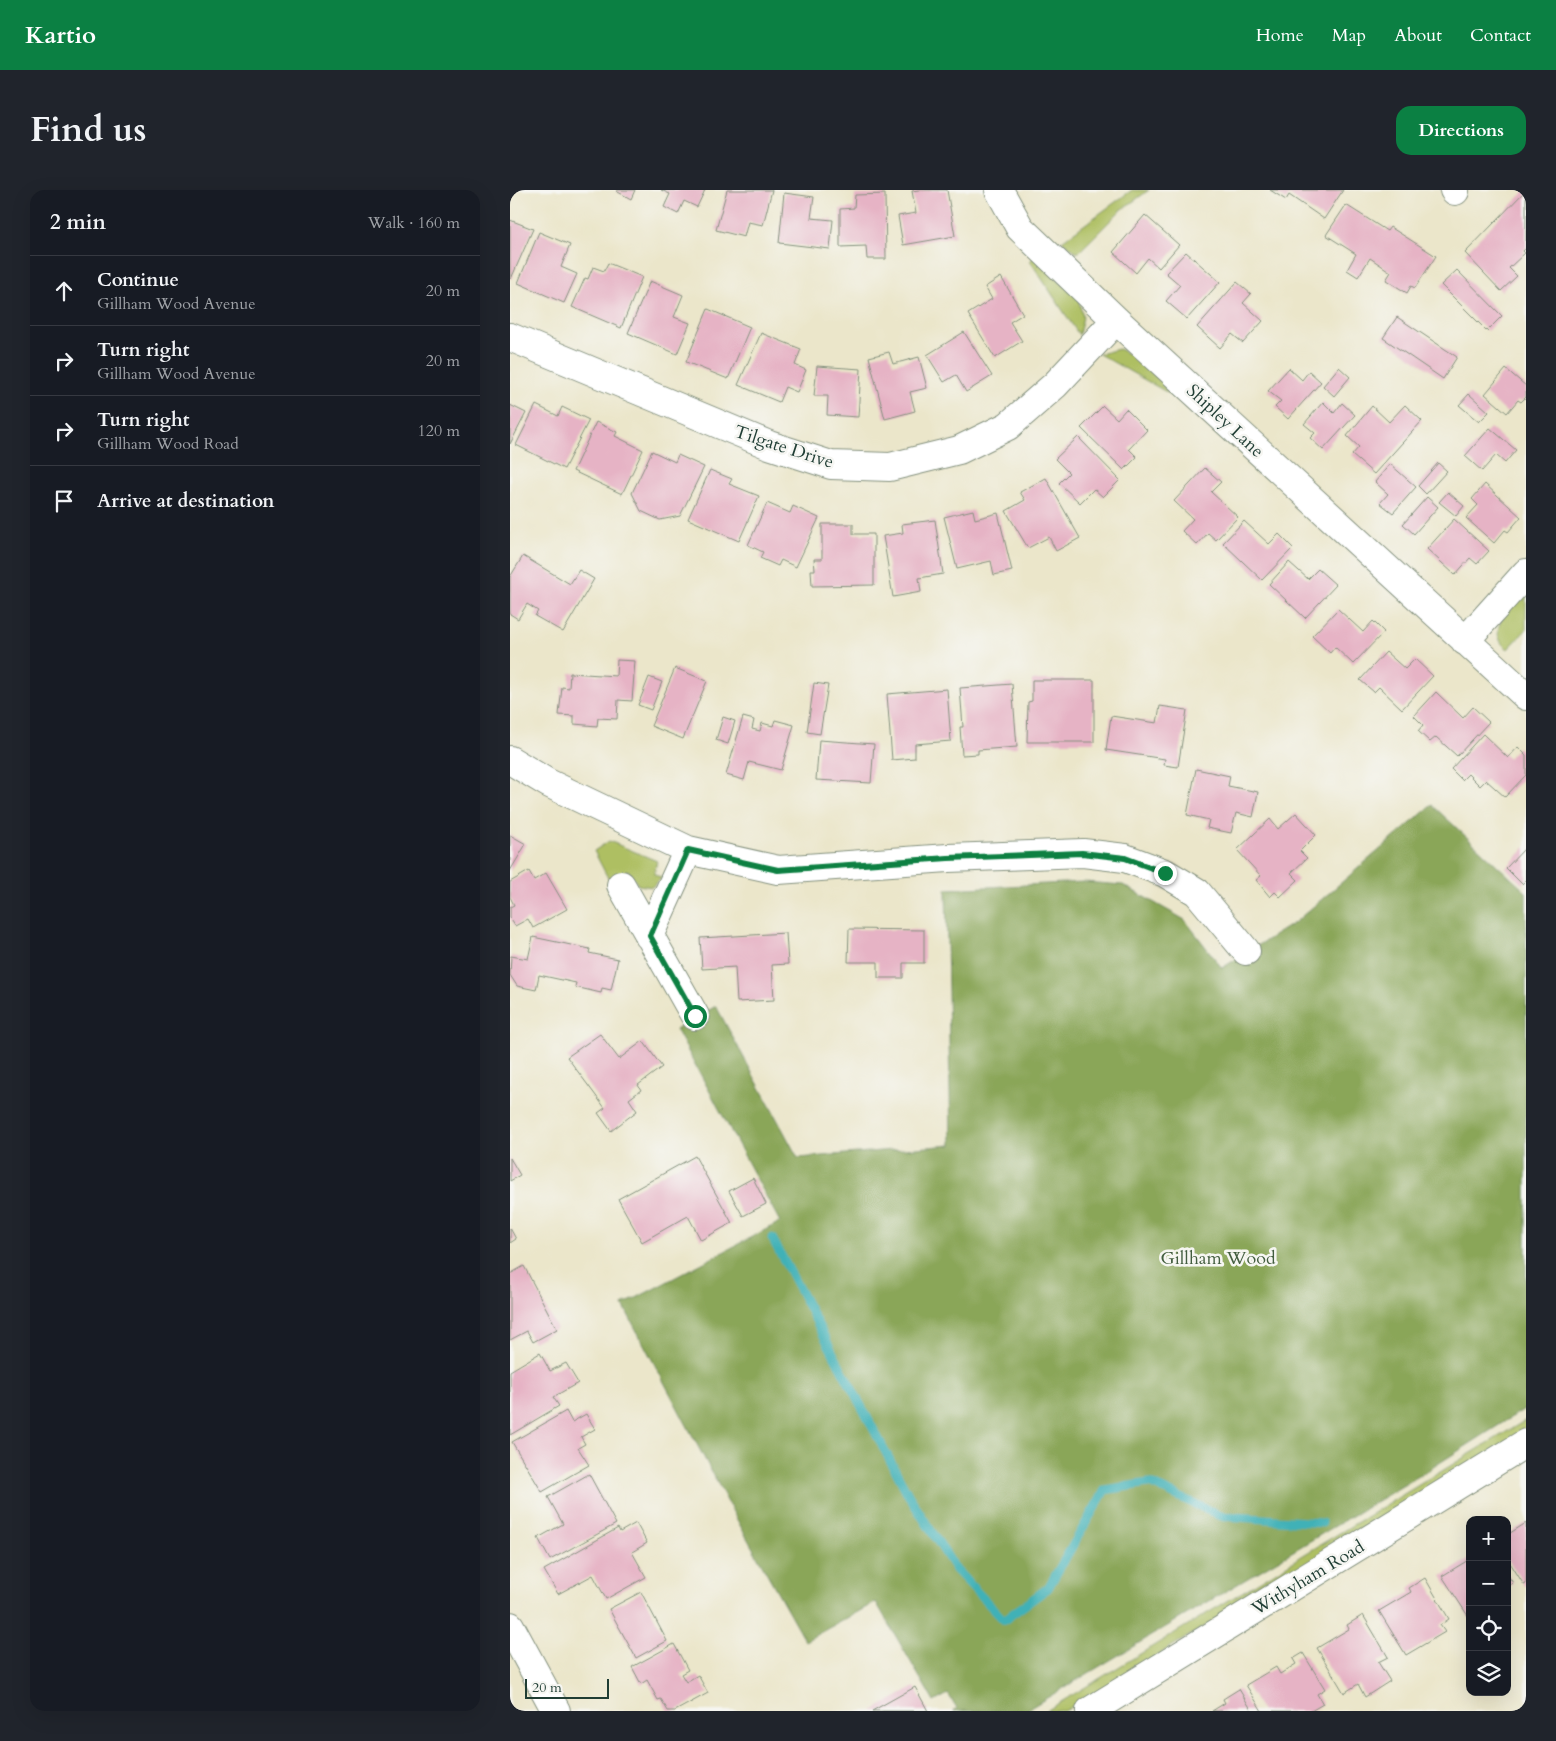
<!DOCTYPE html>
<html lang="en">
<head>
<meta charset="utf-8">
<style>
  body { margin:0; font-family:Cardo,serif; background:#20242c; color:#f1f3f6 }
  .controls { position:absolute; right:15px; bottom:15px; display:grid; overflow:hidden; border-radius:10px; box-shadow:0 5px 20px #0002 }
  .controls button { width:45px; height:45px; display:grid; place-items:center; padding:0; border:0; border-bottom:1px solid #363941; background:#171b24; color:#f1f3f6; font:25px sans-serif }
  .scale { position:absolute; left:15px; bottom:12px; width:84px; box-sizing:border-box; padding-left:5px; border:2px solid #1f3d34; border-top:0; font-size:14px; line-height:18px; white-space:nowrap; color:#1f3d34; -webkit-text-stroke:4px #f6f6f2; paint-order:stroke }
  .stop { position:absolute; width:15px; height:15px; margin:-11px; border:4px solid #0b8043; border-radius:50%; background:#fff }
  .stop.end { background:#0b8043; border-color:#fff; box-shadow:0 1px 5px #0008 }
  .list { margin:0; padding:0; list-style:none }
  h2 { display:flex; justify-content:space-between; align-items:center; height:65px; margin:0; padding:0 20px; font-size:21px }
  h2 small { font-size:16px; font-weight:400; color:#9ea1a6 }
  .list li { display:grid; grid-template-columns:32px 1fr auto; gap:15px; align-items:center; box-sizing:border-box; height:70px; padding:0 20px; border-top:1px solid #363941 }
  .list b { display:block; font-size:19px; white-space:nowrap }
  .list p { margin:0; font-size:16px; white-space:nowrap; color:#9ea1a6 }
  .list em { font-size:16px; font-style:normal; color:#9ea1a6 }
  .icon { flex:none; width:28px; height:28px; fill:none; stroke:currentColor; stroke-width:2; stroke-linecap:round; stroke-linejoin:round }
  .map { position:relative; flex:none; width:1016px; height:1521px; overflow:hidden; border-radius:15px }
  header { display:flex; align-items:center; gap:30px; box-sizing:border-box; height:70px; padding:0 25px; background:#0b8043; color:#fff }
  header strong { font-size:24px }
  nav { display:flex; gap:28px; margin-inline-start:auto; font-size:18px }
  .intro { display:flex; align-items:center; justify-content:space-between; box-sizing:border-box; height:120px; padding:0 30px }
  h1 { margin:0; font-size:35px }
  .button { padding:12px 22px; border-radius:15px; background:#0b8043; color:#fff; font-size:18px; font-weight:700 }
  main { display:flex; gap:30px; padding:0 30px }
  aside { flex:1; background:#171b24; border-radius:15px; box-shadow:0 5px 20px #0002 }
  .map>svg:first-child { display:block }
</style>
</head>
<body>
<header>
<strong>Kartio</strong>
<nav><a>Home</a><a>Map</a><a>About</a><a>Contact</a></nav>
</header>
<div class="intro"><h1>Find us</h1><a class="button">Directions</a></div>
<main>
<aside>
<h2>2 min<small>Walk · 160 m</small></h2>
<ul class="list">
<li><svg class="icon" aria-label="ahead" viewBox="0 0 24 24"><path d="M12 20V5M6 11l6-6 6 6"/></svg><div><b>Continue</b><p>Gillham Wood Avenue</p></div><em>20 m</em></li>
<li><svg class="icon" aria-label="right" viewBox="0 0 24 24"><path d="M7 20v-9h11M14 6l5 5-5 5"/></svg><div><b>Turn right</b><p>Gillham Wood Avenue</p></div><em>20 m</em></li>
<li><svg class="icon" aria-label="right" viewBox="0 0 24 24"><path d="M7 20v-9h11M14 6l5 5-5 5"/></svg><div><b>Turn right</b><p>Gillham Wood Road</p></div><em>120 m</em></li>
<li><svg class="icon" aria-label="arrive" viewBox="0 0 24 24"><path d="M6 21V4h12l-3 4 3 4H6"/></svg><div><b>Arrive at destination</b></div></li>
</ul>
</aside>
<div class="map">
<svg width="1016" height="1521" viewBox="0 0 1016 1521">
  <rect width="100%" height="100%" fill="#f6f6f2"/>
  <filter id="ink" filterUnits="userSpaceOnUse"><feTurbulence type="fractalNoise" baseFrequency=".02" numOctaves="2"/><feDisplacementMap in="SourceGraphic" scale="10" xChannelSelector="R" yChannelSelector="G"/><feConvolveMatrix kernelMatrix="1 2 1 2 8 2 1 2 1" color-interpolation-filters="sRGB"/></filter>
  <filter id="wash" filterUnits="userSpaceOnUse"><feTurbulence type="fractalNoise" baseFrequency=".0096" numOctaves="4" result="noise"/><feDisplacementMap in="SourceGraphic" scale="20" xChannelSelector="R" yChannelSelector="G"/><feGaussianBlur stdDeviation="1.12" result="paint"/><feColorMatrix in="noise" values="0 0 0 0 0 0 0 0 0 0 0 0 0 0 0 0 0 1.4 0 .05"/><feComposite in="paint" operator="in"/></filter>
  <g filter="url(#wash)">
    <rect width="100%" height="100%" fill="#ebe6ca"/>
    <path fill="#aebf62" stroke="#667e4b" d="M 622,0 L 639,0 L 610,21 L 568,63 L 552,51 Z
      M 524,67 L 568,108 L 573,127 L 569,145 L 520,71 Z
      M 609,159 L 641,176 L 683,217 L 589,164 Z
      M 1016,402 L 1016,440 L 998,459 C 996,457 991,454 990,450 C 981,432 1005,414 1016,402 Z
      M 99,651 L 147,671 L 144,684 L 152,688 L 142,697 L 128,695 L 118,680 L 100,692 L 84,661 Z
      M 1016,1230 L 1016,1239 L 990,1256 L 889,1319 L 555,1521 L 536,1521 Z"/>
    <path fill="#8aa658" stroke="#547246" d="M 922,615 L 1016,702 L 1016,1218 L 909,1286 L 515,1521 L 443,1521 L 447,1518 L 438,1504 L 424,1512 L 366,1412 L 295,1451 L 232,1339 L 113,1115 L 270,1032 L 166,839 L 206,816 L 288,968 L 441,955 L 436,699 L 574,692 L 613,695 L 675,730 L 712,778 L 784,733 Z"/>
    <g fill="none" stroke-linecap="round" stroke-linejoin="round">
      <path stroke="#41b1b7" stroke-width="9" d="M 262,1048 L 399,1306 L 446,1380 L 494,1430 L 538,1398 L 595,1300 L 639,1293 L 711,1326 L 812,1333"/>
    </g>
    <g id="blocks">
      <path fill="#e6b3c5" d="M 107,0 L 125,0 L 121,9 L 106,1 Z
        M 151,0 L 195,0 L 187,17 L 174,11 L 168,24 L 154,17 L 160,4 Z
        M 217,0 L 262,0 L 253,35 L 238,32 L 234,47 L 206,40 Z
        M 408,0 L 437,0 L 445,46 L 393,55 L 388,26 L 406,23 L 402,1 Z
        M 760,0 L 833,0 L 814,29 L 779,5 L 776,10 Z
        M 1016,0 L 1016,58 L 1013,61 L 1015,63 L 999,78 L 1007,86 L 991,101 L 955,63 Z
        M 274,3 L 304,7 L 301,28 L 323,30 L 320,59 L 269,53 Z
        M 375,4 L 376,69 L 357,69 L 356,56 L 330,57 L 330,19 L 344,18 L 345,5 Z
        M 836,15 L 877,41 L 880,37 L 926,66 L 905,98 L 901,96 L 897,103 L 876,90 L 881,82 L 860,68 L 848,87 L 837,80 L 846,64 L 816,45 Z
        M 635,25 L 669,55 L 649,78 L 638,68 L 626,83 L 603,62 Z
        M 0,30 L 23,39 L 1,89 L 0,88 Z
        M 29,42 L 60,55 L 51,77 L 67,84 L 54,113 L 8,93 Z
        M 676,62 L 710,92 L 677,129 L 656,111 L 670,95 L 656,83 Z
        M 98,73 L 132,87 L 111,138 L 62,117 L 75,88 L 78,89 L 83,77 L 94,81 Z
        M 947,80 L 992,126 L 977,141 L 931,95 Z
        M 491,87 L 513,124 L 500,132 L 512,151 L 485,168 L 458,124 L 482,109 L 475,97 Z
        M 140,91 L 173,105 L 164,127 L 180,133 L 167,164 L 118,143 Z
        M 727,92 L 741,104 L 733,113 L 753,131 L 733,153 L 722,144 L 710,158 L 687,137 Z
        M 198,119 L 240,137 L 218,189 L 176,172 Z
        M 887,127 L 947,167 L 933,189 L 873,148 Z
        M 454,142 L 482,186 L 456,202 L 446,185 L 434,192 L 417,165 Z
        M 251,143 L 291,159 L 285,175 L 296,180 L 287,202 L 275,197 L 269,212 L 228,195 Z
        M 379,162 L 383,174 L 409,167 L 417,198 L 400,202 L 405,221 L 375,229 L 359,167 Z
        M 307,176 L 351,179 L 348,227 L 317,225 L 318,206 L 304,206 Z
        M 829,177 L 840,187 L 824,206 L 813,196 Z
        M 779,178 L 792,190 L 799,181 L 811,192 L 778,229 L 765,217 L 771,211 L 758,201 Z
        M 996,179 L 1016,196 L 1016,207 L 1011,212 L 1008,210 L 997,223 L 975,204 Z
        M 959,204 L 979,222 L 969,232 L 949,215 Z
        M 813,212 L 824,223 L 832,213 L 845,225 L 813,260 L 800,248 L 805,243 L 794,234 Z
        M 0,215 L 16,223 L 0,254 Z
        M 26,215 L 48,226 L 52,217 L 79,230 L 54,279 L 6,255 Z
        M 895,215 L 912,231 L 864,284 L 842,265 L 849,257 L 837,246 L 862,216 L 879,232 Z
        M 593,216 L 607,229 L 616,219 L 637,240 L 619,259 L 627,267 L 614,280 L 571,238 Z
        M 86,232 L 107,242 L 105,246 L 133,260 L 112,304 L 63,281 Z
        M 980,238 L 1006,260 L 995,273 L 986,265 L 972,281 L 955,266 Z
        M 568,247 L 610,290 L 593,307 L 584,299 L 570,313 L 549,293 L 559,283 L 545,269 Z
        M 142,261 L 165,272 L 168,265 L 194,277 L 170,326 L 150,330 L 131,321 L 122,303 Z
        M 928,273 L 937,281 L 916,304 L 908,296 Z
        M 880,274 L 906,297 L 883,323 L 870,313 L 878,304 L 865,292 Z
        M 695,278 L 711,292 L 701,302 L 728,327 L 706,350 L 698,343 L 687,355 L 672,341 L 683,329 L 664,311 Z
        M 200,280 L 222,289 L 219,294 L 249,306 L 229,351 L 178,329 Z
        M 536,288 L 570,348 L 546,361 L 539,347 L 518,358 L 496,321 L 515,310 L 510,302 Z
        M 975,294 L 1011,327 L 998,342 L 995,340 L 984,353 L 956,328 L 968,315 L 962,309 Z
        M 938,302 L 954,316 L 946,326 L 929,312 Z
        M 917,307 L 928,317 L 904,344 L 893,334 Z
        M 257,313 L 280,323 L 283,316 L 309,328 L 286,377 L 271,370 L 268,376 L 250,368 L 253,362 L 238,355 Z
        M 463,320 L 465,329 L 488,323 L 502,381 L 484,385 L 481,371 L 447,379 L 434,327 Z
        M 944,329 L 979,361 L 967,374 L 960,368 L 945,385 L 917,359 Z
        M 425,330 L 433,384 L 409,388 L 411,402 L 383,407 L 373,346 L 393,343 L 392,334 Z
        M 734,331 L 759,354 L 769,344 L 783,358 L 752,390 L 713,353 Z
        M 312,334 L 343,334 L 343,344 L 364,344 L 364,395 L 302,396 L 301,380 L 305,380 L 304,369 L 312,369 Z
        M 13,366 L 60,394 L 69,380 L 84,389 L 53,442 L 25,426 L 28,421 L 17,414 L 8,429 L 0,424 L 0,387 Z
        M 779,372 L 798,389 L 808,379 L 826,395 L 795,428 L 759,394 Z
        M 828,419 L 853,442 L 863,431 L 874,442 L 843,474 L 825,457 L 820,463 L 802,446 Z
        M 876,462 L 895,479 L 905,469 L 923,486 L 892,519 L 869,497 L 864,502 L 850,490 Z
        M 107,470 L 125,471 L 122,511 L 108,510 L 107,529 L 88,528 L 87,536 L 64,534 L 64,526 L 49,525 L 52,497 L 59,498 L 60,483 L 106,486 Z
        M 165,478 L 197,491 L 173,549 L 141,536 Z
        M 139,487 L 152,492 L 141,520 L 128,515 Z
        M 522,490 L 584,490 L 584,552 L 517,552 L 518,512 L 522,511 Z
        M 304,493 L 318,495 L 310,544 L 297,542 Z
        M 502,494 L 507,557 L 468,560 L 468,564 L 452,565 L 450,537 L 453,537 L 450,498 Z
        M 437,499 L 441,551 L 405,554 L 405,568 L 382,570 L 377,504 Z
        M 926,502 L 953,528 L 963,517 L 979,532 L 947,566 L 926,547 L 920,552 L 908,541 L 913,535 L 904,526 Z
        M 650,516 L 677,520 L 668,577 L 654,575 L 655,569 L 596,560 L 601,526 L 647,533 Z
        M 213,527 L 225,531 L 218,554 L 206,550 Z
        M 233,527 L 244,530 L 242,539 L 250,541 L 252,533 L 263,536 L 265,530 L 284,535 L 271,580 L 239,572 L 234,590 L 216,585 Z
        M 973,544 L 998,568 L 1008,557 L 1016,565 L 1016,585 L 995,607 L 976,590 L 970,596 L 958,584 L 952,590 L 941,579 Z
        M 309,550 L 364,554 L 361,593 L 306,590 Z
        M 686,579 L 720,586 L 718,596 L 748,602 L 743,627 L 726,623 L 721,643 L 697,638 L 699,630 L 677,625 Z
        M 786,623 L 806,645 L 790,661 L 797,668 L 781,683 L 788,690 L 770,707 L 765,702 L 760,707 L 746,690 L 751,686 L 727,660 L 760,629 L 768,639 Z
        M 0,645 L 16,654 L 0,681 Z
        M 1016,657 L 1016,690 L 1012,694 L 996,678 Z
        M 19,681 L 24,690 L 36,683 L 57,719 L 23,738 L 18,729 L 5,736 L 0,728 L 0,717 L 4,715 L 0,707 L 0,692 Z
        M 339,739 L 414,740 L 414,773 L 393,773 L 393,788 L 368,788 L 368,772 L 338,772 Z
        M 276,743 L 278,774 L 262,775 L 264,810 L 227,812 L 225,777 L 192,779 L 190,748 Z
        M 23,747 L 80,759 L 79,763 L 108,769 L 101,800 L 92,798 L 91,803 L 65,797 L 66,793 L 29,785 L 26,800 L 7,796 L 0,785 L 1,766 L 18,769 Z
        M 90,844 L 109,869 L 133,851 L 152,877 L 128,895 L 131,900 L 119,909 L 127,921 L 101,941 L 88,923 L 95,918 L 57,867 Z
        M 185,966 L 222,1033 L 191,1050 L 178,1026 L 132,1052 L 108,1009 Z
        M 0,968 L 10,985 L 0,991 Z
        M 243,988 L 256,1014 L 233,1026 L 219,1001 Z
        M 0,1038 L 6,1049 L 0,1053 Z
        M 14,1076 L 47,1139 L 23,1152 L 17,1141 L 0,1150 L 0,1084 Z
        M 30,1163 L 40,1181 L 56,1173 L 68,1193 L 43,1207 L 49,1216 L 0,1245 L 0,1181 Z
        M 56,1221 L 62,1232 L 76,1224 L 85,1239 L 71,1247 L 75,1254 L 68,1258 L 79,1275 L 32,1302 L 2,1252 Z
        M 79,1284 L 106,1334 L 40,1370 L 28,1348 L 53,1334 L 38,1307 Z
        M 126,1333 L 137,1353 L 122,1362 L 136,1387 L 96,1409 L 83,1385 L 48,1404 L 34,1380 L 108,1338 L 110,1342 Z
        M 1016,1333 L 1016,1394 L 1014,1395 L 997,1368 L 997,1345 Z
        M 960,1369 L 960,1429 L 932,1386 Z
        M 997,1384 L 1003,1393 L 997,1397 Z
        M 915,1388 L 939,1429 L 930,1435 L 935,1442 L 896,1465 L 869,1421 L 901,1402 L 899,1398 Z
        M 131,1402 L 157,1451 L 126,1468 L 99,1419 Z
        M 853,1425 L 878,1467 L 868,1472 L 880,1491 L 855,1507 L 848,1494 L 834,1503 L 807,1458 L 839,1439 L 837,1435 Z
        M 164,1454 L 178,1480 L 171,1484 L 176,1492 L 188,1485 L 198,1503 L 165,1521 L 158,1521 L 151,1509 L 148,1510 L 137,1490 L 131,1494 L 122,1477 Z
        M 793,1463 L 815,1499 L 807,1504 L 813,1514 L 801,1521 L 752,1521 L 736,1495 L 766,1477 L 770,1484 L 786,1474 L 783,1469 Z
        M 405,1497 L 418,1521 L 362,1521 Z
        M 729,1499 L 742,1521 L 702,1521 L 715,1513 L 713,1509 Z"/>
    </g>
  </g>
  <g filter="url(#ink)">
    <use href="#blocks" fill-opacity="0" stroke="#85927f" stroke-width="1"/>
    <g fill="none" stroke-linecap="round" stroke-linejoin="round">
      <g stroke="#85927f" stroke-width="30">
        <path id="street" d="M 489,0 L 510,38 L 606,130 L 1016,506
          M 944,0 L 945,1
          M 0,147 L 259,255 L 321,275 L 380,277 L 449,260 L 498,236 L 545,195 L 606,130
          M 955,451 L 1016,383
          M 0,570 L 38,593 L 178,660 L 268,680 L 438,668 L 573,663 L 615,668 L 655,683 L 687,702 L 736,761
          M 111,695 L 185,826
          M 139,746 L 178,660
          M 0,1436 L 46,1521
          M 580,1521 L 1016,1253"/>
      </g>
      <use href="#street" stroke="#fff" stroke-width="28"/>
    </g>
  </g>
  <g fill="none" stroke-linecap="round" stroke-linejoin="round" filter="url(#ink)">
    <path stroke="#0b8043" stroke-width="6" d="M 185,826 L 140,746 L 178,660 L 268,680 L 438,668 L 572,663 L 615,668 L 655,683"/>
  </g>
  <g text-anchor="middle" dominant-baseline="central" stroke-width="5" stroke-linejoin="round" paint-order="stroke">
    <g font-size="18" fill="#1f3d34" stroke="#f6f6f2">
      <text transform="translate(715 231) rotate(43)">Shipley Lane</text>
      <text transform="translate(274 257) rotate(18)">Tilgate Drive</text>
      <text transform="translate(798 1388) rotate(-31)">Withyham Road</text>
    </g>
    <g font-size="18" fill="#435e40" stroke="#f6f6f2">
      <text x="708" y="1068">Gillham Wood</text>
    </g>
  </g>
</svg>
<div class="controls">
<button>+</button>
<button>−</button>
<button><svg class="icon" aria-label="locate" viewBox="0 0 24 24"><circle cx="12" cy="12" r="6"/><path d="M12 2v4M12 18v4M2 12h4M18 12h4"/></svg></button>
<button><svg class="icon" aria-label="layers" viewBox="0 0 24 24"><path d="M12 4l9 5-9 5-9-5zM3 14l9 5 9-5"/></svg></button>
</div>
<div class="scale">20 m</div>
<div class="stop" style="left:185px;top:826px"></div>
<div class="stop end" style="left:655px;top:683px"></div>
</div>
</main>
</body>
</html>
